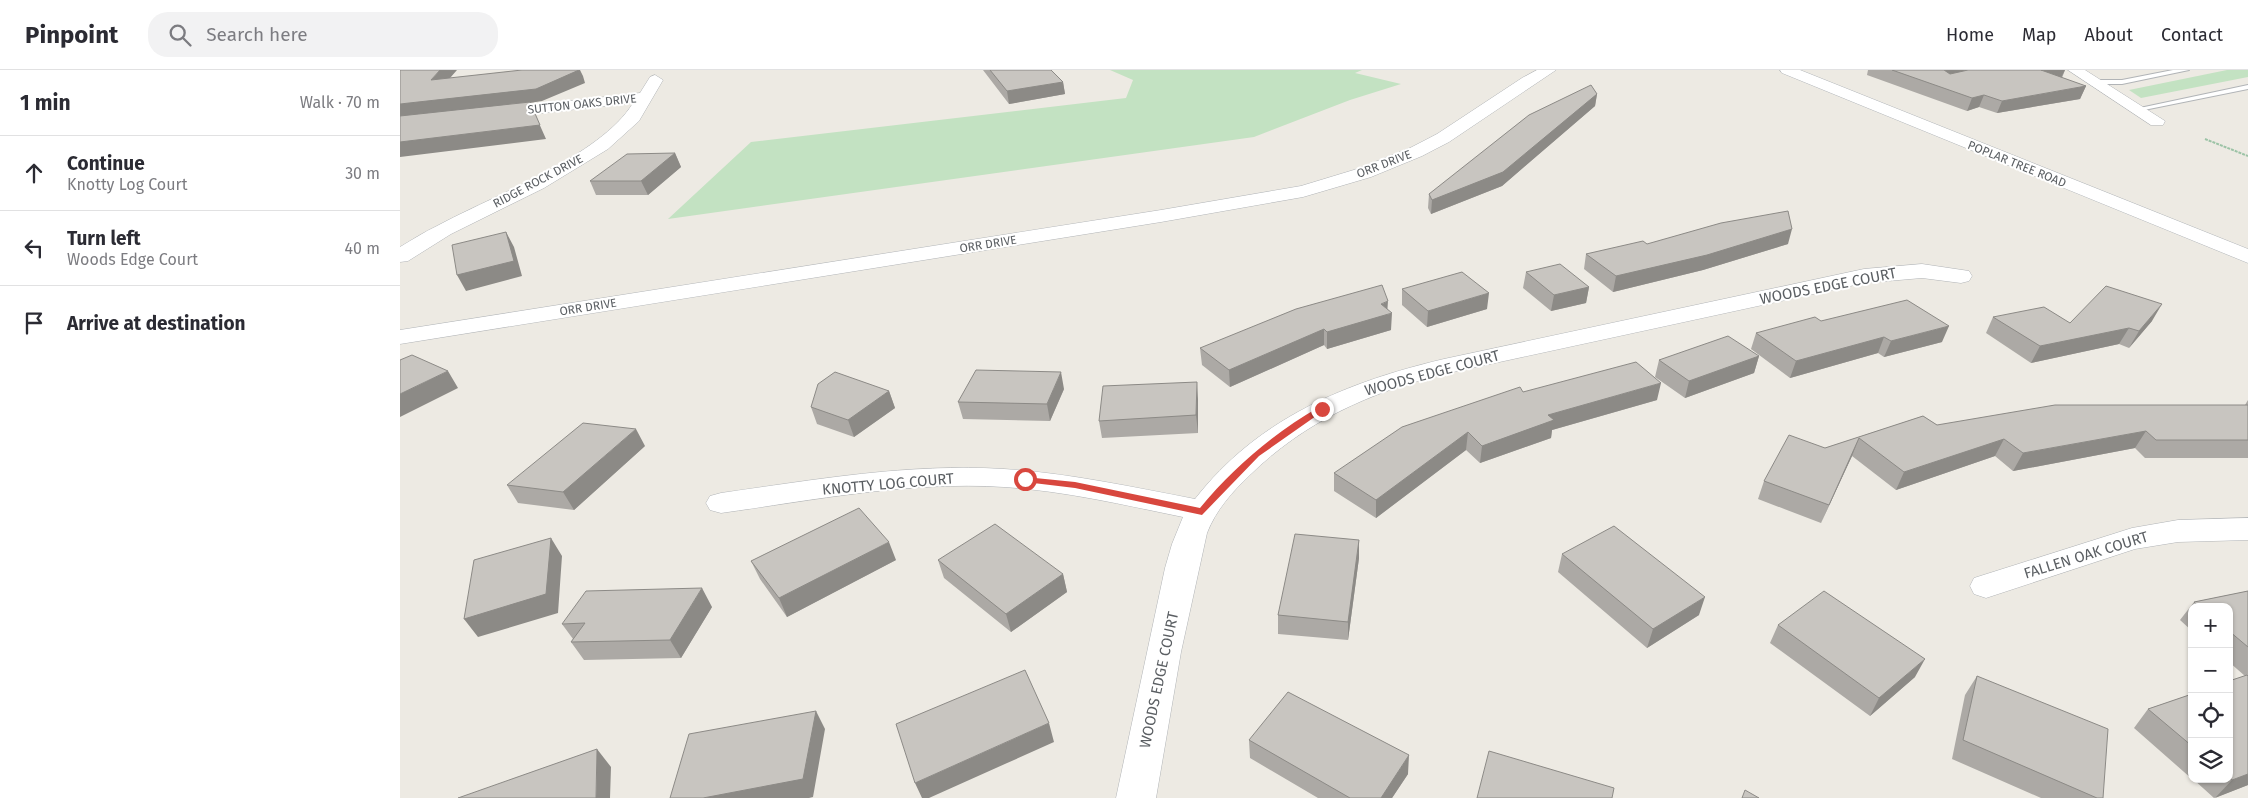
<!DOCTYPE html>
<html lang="en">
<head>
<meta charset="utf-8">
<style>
  body { margin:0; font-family:"Fira Sans",sans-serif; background:#f2f2f3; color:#2b2b33 }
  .controls { position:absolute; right:15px; bottom:15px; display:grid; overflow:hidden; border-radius:10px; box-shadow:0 1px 4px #0004 }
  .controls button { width:45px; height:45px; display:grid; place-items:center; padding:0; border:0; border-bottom:1px solid #e1e1e2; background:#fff; color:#2b2b33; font:25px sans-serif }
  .stop { position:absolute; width:15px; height:15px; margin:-11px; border:4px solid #d8473e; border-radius:50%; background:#fff }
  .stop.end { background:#d8473e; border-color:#fff; box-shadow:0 1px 5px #0008 }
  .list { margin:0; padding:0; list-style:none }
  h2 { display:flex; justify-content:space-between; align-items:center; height:65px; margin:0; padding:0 20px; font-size:21px }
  h2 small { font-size:16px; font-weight:400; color:#7c7c81 }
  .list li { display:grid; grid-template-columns:32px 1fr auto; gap:15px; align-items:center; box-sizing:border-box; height:75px; padding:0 20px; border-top:1px solid #e1e1e2 }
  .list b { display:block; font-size:19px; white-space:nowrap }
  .list p { margin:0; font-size:16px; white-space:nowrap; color:#7c7c81 }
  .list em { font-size:16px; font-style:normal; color:#7c7c81 }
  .icon { flex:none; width:28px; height:28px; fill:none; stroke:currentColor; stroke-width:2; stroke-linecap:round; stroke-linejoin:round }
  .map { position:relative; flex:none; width:1848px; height:728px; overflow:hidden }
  header { display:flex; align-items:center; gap:30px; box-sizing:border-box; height:70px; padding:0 25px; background:#fff; border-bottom:1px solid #e1e1e2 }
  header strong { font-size:24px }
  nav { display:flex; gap:28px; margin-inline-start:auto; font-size:18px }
  .search { width:350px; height:45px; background:#f2f2f3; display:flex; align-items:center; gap:12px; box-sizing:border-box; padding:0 18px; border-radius:20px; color:#7c7c81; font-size:19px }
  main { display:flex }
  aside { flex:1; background:#fff }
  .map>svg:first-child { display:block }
</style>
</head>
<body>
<header>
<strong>Pinpoint</strong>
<div class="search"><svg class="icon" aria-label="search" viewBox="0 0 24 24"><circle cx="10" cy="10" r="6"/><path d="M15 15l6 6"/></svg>Search here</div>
<nav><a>Home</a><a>Map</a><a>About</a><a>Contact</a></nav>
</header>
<main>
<aside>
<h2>1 min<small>Walk · 70 m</small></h2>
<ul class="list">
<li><svg class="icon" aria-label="ahead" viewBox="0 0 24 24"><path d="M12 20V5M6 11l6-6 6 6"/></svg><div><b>Continue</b><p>Knotty Log Court</p></div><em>30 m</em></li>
<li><svg class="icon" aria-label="left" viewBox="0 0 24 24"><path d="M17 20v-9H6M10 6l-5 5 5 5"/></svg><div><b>Turn left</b><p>Woods Edge Court</p></div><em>40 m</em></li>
<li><svg class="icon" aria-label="arrive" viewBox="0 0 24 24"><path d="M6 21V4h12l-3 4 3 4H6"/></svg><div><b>Arrive at destination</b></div></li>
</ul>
</aside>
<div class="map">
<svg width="1848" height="728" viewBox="0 0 1848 728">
  <rect width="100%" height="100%" fill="#edeae3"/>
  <path fill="#c3e2c2" d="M 710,0 L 962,0 L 955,3 L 1001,14 L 950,30 L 854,67 L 268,149 L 351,72 L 726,28 L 733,10 Z
    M 1827,0 L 1848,0 L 1848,7 L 1741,28 L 1729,20 Z"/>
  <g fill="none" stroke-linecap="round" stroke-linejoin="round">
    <g stroke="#b1b4b7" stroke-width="2">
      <path id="service" d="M 1773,0 L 1789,0 L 1722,14 L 1695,14 L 1691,12 L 1695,10 L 1722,10 Z
        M 1848,15 L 1848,19 L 1739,41 L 1735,39 Z"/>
    </g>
    <g stroke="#b1b4b7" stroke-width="1">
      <path id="minor" d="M 1137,0 L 1156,0 L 1049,72 L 1022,86 L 971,107 L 903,127 L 761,152 L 0,274 L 0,260 L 761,140 L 901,116 L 957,99 L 1010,78 L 1037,64 L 1122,8 Z
        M 1668,0 L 1685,0 L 1765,51 L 1763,55 L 1751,55 Z
        M 255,5 L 263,10 L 239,51 L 208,79 L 144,118 L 51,164 L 8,191 L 0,192 L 0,177 C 12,170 24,162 37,156 C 92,126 201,86 233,33 L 96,48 L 90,46 L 88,43 L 90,40 L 240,23 L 250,7 Z
        M 1522,194 L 1569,201 L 1572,206 L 1569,211 L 1561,213 L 1522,208 L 1464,213 L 1044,304 C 970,322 904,352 850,405 C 832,422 816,440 807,463 L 781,582 L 756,728 L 716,728 L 765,498 L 772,474 L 783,447 C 724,435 665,421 604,417 C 509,411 414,430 321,443 L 310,440 L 306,433 L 310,426 L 321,423 C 414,410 509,393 604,399 C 668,403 732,417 795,429 C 858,348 947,312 1044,289 L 1464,199 Z
        M 1848,448 L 1848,470 L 1778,472 L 1735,479 L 1586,528 L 1574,524 L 1570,516 L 1574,508 L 1732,458 L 1778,450 Z"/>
    </g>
    <g stroke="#b2b6ba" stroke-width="1">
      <path id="secondary" d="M 1380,0 L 1400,0 L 1848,179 L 1848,193 L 1382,3 Z"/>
    </g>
    <path stroke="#9cc3a6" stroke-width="2" stroke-dasharray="3 1" stroke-linecap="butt" d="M 1805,69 L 1848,86"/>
    <use href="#service" fill="#fff" fill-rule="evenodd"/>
    <use href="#minor" fill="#fff" fill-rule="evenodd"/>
    <use href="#secondary" fill="#fff" fill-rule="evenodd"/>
  </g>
  <path fill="#aca9a5" d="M 583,0 L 651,0 L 663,12 L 665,24 L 609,34 Z
    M 1468,0 L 1665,0 L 1662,8 L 1686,16 L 1680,29 L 1597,43 L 1579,37 L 1567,41 L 1467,5 Z
    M 1197,24 L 1195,36 L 1102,116 L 1031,144 L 1028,138 L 1029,124 Z
    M 275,83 L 281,97 L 248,125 L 196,125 L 190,111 Z
    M 1247,174 L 1388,174 L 1303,200 L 1213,222 L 1184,199 L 1186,184 Z
    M 1126,202 L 1189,217 L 1186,233 L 1151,241 L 1123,218 Z
    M 1002,219 L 1087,239 L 1027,257 L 1002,235 Z
    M 988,239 L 991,260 L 927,279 L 924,275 L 830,317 L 802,295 L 800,278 Z
    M 1593,247 L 1670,253 L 1752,251 L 1729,278 L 1719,274 L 1631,293 L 1586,263 Z
    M 1421,251 L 1542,272 L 1484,287 L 1478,283 L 1390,308 L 1351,279 L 1356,263 Z
    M 1359,286 L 1354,303 L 1285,328 L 1255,307 L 1259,290 Z
    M 664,319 L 650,351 L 563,349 L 558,332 Z
    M 489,321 L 495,338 L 454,367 L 417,354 L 411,337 Z
    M 1123,322 L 1257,330 L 1152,360 L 1151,368 L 1080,393 L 1066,380 L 976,448 L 934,421 L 934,403 Z
    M 798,329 L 798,363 L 702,368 L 699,351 Z
    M 1848,330 L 1848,388 L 1745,388 L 1735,378 L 1613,401 L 1595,386 L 1496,420 L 1452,386 L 1421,453 L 1358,429 L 1364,411 L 1425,378 L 1523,346 L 1537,355 L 1845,335 Z
    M 245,376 L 174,440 L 118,433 L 107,415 Z
    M 959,470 L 959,488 L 948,570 L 878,564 L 878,545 Z
    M 1162,484 L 1299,545 L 1247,578 L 1158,502 Z
    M 496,490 L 387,547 L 360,509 L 351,491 Z
    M 538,490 L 663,504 L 667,522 L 611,562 L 544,508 Z
    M 1848,521 L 1848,715 L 1814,728 L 1793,709 L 1829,709 L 1829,611 L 1845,606 L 1829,592 L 1829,537 L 1792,537 L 1792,561 L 1780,550 L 1794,532 Z
    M 312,537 L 281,588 L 184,590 L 171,572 L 173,569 L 162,554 Z
    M 1378,555 L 1515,607 L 1470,646 L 1370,573 Z
    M 1577,606 L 1703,728 L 1641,728 L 1552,689 L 1565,625 Z
    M 1792,624 L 1792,709 L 1734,658 L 1748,639 Z
    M 849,670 L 1008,704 L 992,728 L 918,728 L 850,688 Z"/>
  <path fill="#8c8a86" d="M 40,0 L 57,0 L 37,23 L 31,10 Z
    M 179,0 L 180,0 L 183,6 L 185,13 L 142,31 L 130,33 L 146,69 L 0,87 L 0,34 Z
    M 1544,0 L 1596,0 L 1539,13 Z
    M 1641,0 L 1665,0 L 1661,8 Z
    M 663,12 L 665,24 L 609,34 L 607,21 Z
    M 1686,16 L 1680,29 L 1597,43 L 1602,31 Z
    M 1197,24 L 1195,36 L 1102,116 L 1031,144 L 1032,130 Z
    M 1584,25 L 1579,37 L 1567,41 L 1572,28 Z
    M 275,83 L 281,97 L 248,125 L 241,111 Z
    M 1392,159 L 1388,174 L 1303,200 L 1213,222 L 1216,206 Z
    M 106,162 L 114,177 L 122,206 L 66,221 L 57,205 Z
    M 1189,217 L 1186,233 L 1151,241 L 1154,225 Z
    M 1089,223 L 1087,239 L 1027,257 L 1028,241 Z
    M 988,231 L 987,245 L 992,243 L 991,260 L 927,279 L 927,262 Z
    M 1762,234 L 1752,251 L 1729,278 L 1739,261 Z
    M 1549,256 L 1542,272 L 1484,287 L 1491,271 Z
    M 1729,258 L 1719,274 L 1631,293 L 1640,276 Z
    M 924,259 L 924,275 L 830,317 L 829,300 Z
    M 1484,267 L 1478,283 L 1390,308 L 1396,291 Z
    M 1359,286 L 1354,303 L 1285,328 L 1289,311 Z
    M 48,301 L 58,318 L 0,347 L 0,324 Z
    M 661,302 L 664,319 L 650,351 L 647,334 Z
    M 797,312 L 798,329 L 798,363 L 796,345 Z
    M 1261,313 L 1257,330 L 1152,360 L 1151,368 L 1080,393 L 1082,376 L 1148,345 Z
    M 489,321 L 495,338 L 454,367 L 448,350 Z
    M 236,359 L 245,376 L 174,440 L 163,422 Z
    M 1746,361 L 1735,378 L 1613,401 L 1623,383 Z
    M 1068,362 L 1066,380 L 976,448 L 976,430 Z
    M 1459,368 L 1452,386 L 1421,453 L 1429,435 Z
    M 1604,369 L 1595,386 L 1496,420 L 1504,402 Z
    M 151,468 L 162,486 L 158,543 L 78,567 L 64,549 Z
    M 959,470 L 959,488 L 948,570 L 948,552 Z
    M 489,472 L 496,490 L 387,547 L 379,528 Z
    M 663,504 L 667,522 L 611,562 L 606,544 Z
    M 302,518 L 312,537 L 281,588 L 270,570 Z
    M 1305,527 L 1299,545 L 1247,578 L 1253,559 Z
    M 1525,589 L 1515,607 L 1470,646 L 1479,628 Z
    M 416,641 L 425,659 L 413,727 L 409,728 L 303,728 Z
    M 649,653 L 654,672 L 529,728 L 522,728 L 515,713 Z
    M 197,679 L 211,697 L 210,728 L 196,728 Z
    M 1009,685 L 1008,704 L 992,728 L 981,728 Z
    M 1848,704 L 1848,715 L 1815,728 L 1832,710 Z"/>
  <path fill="#c8c5c0" stroke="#8c8a86" d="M 0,0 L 40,0 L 31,10 L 122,0 L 179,0 L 136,19 L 0,34 Z
    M 590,0 L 651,0 L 663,12 L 607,21 Z
    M 1492,0 L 1544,0 L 1550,4 L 1568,0 L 1642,0 L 1641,0 L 1686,16 L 1602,31 L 1584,25 L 1572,28 Z
    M 1191,15 L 1197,24 L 1103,102 L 1032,130 L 1029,124 L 1129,45 Z
    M 130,32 L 140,55 L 0,72 L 0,46 Z
    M 275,83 L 241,111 L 190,111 L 227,84 Z
    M 1388,141 L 1392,159 L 1307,185 L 1216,206 L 1186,184 L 1243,171 L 1247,174 L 1321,153 Z
    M 106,162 L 114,191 L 57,205 L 52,175 Z
    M 1160,194 L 1189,217 L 1154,225 L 1126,202 Z
    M 1062,202 L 1089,223 L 1028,241 L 1002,219 Z
    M 982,215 L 988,231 L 981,234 L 992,243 L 927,262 L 924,259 L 829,300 L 800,278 L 896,239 Z
    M 1706,216 L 1762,234 L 1739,261 L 1729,258 L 1640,276 L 1593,247 L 1644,237 L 1670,253 Z
    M 1507,230 L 1549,256 L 1491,271 L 1484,267 L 1396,291 L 1356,263 L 1415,247 L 1421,251 Z
    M 1328,266 L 1359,286 L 1289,311 L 1259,290 Z
    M 12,285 L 48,301 L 0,324 L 0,290 Z
    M 1236,292 L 1261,313 L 1148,345 L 1154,350 L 1082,376 L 1068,362 L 976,430 L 934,403 L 1002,357 L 1120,317 L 1123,322 Z
    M 576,300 L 661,302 L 647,334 L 558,332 Z
    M 435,302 L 489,321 L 448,350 L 411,337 L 418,314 Z
    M 797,312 L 796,345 L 699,351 L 703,316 Z
    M 1655,335 L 1848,335 L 1848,370 L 1756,370 L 1746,361 L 1623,383 L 1604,369 L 1504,402 L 1459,368 L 1429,435 L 1364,411 L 1389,365 L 1425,378 L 1523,346 L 1537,355 Z
    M 183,353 L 236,359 L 163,422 L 107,415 Z
    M 459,438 L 489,472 L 379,528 L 351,491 Z
    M 595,454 L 663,504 L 606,544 L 538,490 Z
    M 1214,456 L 1305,527 L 1253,559 L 1162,484 Z
    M 895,464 L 959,470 L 948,552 L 878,545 Z
    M 151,468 L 146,524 L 64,549 L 74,490 Z
    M 302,518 L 270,570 L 171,572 L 185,553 L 162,554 L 186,521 Z
    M 1424,521 L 1525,589 L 1479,628 L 1378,555 Z
    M 1848,521 L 1848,577 L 1829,561 L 1829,537 L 1799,537 L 1794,532 Z
    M 625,600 L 649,653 L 515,713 L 496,654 Z
    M 1847,605 L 1848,606 L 1848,704 L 1832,710 L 1829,708 L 1829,611 Z
    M 1577,606 L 1708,659 L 1703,728 L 1697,728 L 1563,670 Z
    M 888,622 L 1009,685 L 981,728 L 950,728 L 849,670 Z
    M 1792,624 L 1792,676 L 1748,639 Z
    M 416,641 L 403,709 L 303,728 L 270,728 L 289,664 Z
    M 197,679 L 196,728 L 58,728 Z
    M 1089,681 L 1214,718 L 1212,728 L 1077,728 Z
    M 1345,720 L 1359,728 L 1342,728 Z"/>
  <path fill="#d8473e" d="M 919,337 L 926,339 L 859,386 L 802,445 L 675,418 L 625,412 L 621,409 L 625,407 L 675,412 L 800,438 C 834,397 873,364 919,337 Z"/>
  <g text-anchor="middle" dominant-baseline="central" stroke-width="4" stroke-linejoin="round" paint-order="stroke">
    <g font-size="12" fill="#5b5f63" stroke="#fff">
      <text transform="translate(182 34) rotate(-6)">SUTTON OAKS DRIVE</text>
      <text transform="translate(984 94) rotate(-21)">ORR DRIVE</text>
      <text transform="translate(1617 94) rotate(22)">POPLAR TREE ROAD</text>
      <text transform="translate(138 111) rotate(-28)">RIDGE ROCK DRIVE</text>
      <text transform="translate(588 174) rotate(-9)">ORR DRIVE</text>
      <text transform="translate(188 237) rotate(-9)">ORR DRIVE</text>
    </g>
    <g font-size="15" fill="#5b5f63" stroke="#fff">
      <text transform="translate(1428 216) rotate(-11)">WOODS EDGE COURT</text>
      <text transform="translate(1032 303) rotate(-15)">WOODS EDGE COURT</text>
      <text transform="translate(488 414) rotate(-5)">KNOTTY LOG COURT</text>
      <text transform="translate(1686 485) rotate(-17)">FALLEN OAK COURT</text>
      <text transform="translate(759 610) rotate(-78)">WOODS EDGE COURT</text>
    </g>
  </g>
</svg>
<div class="controls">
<button>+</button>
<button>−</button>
<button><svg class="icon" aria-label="locate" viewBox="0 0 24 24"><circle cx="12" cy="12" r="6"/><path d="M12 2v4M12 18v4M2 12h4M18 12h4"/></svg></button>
<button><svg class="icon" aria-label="layers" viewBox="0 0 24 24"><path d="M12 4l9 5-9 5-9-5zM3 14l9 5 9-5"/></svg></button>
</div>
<div class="stop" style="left:625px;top:409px"></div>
<div class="stop end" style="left:922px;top:339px"></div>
</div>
</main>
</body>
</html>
